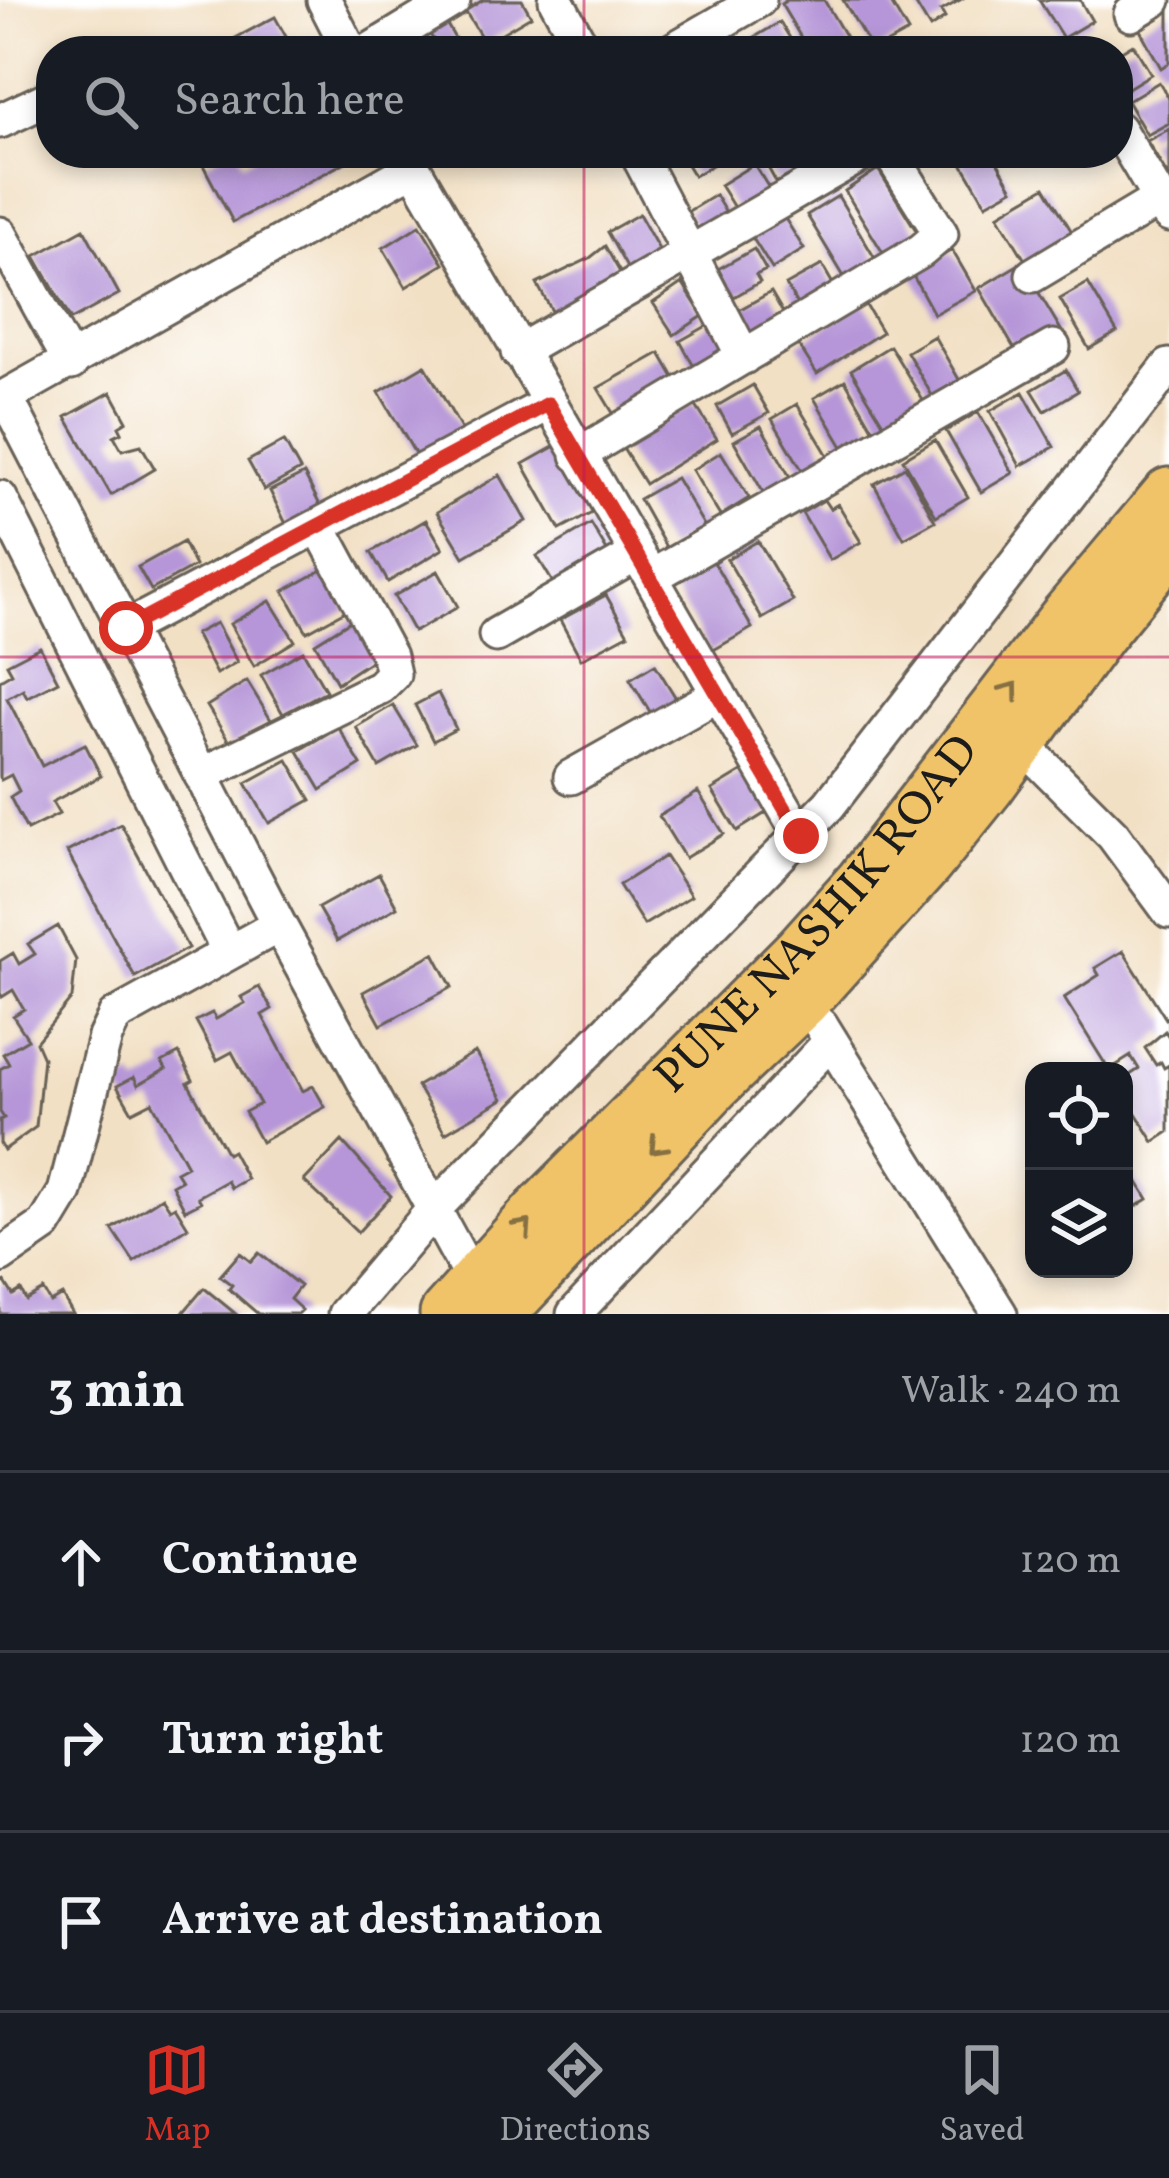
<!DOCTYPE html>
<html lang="en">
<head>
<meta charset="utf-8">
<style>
  body { margin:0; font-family:Vollkorn,serif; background:#20242c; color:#f1f3f6 }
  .controls { position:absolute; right:36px; bottom:36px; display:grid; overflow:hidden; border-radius:24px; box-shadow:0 6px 18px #0003 }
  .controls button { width:108px; height:108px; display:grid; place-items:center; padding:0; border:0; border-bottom:3px solid #363941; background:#171b24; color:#f1f3f6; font:60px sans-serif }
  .stop { position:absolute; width:36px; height:36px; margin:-27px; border:9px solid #d93025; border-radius:50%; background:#fff }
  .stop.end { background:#d93025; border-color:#fff; box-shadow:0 3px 12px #0008 }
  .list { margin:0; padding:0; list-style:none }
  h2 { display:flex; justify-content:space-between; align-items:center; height:156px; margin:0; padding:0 48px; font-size:51px }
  h2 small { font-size:39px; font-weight:400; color:#9ea1a6 }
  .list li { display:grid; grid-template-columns:78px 1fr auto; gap:36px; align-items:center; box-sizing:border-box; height:180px; padding:0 48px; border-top:3px solid #363941 }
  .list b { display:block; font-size:45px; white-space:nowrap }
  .list em { font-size:39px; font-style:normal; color:#9ea1a6 }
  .icon { flex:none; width:66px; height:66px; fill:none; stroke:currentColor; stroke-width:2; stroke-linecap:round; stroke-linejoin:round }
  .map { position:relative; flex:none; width:1169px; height:1314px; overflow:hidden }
  .search { position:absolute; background:#171b24; box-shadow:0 6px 18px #0003; left:36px; right:36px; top:36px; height:132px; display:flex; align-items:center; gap:30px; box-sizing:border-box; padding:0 42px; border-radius:48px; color:#9ea1a6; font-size:45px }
  .sheet { height:696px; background:#171b24 }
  nav { display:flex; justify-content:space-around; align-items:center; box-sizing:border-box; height:168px; border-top:3px solid #363941; background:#171b24; font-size:33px; color:#9ea1a6 }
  nav a { display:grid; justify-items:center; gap:6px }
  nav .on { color:#d93025 }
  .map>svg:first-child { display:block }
</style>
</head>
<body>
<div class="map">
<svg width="1169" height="1314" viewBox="0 0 1169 1314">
  <rect width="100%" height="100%" fill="#fff"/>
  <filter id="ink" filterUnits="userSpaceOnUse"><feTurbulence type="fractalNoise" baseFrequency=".00833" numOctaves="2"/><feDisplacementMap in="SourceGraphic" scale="24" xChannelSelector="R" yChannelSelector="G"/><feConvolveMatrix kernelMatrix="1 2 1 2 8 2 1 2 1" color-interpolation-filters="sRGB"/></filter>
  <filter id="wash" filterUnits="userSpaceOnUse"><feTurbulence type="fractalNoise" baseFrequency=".004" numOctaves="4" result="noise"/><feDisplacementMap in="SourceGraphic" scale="48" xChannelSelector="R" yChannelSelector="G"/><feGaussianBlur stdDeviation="2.7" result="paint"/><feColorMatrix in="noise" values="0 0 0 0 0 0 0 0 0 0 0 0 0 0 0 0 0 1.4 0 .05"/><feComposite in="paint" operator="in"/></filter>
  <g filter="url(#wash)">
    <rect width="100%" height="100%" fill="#f2e0c4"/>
    <g id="blocks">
      <path fill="#b696d8" d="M 483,0 L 522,0 L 531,16 L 485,43 L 465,11 Z
        M 787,0 L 824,0 L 854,51 L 809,51 L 781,4 Z
        M 843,0 L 889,0 L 908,32 L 873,51 Z
        M 913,0 L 960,0 L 941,11 L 945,18 L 930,28 Z
        M 1039,0 L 1080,0 L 1092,21 L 1063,38 Z
        M 1169,10 L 1169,63 L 1161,68 L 1139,28 Z
        M 275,17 L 294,51 L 211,51 Z
        M 445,21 L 462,51 L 440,51 L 428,31 Z
        M 780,22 L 798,51 L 757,51 L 750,40 Z
        M 1133,44 L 1151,74 L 1120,93 L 1118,53 Z
        M 1159,82 L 1169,98 L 1169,123 L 1147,135 L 1127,101 Z
        M 1169,129 L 1169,178 L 1147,141 Z
        M 225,153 L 238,153 L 243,163 L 262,153 L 348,153 L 351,159 L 233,222 L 203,165 Z
        M 680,153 L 732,153 L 694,176 Z
        M 760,153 L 805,153 L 812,165 L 777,184 Z
        M 956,153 L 992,153 L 1013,189 L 986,204 Z
        M 754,164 L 775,198 L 741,219 L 720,185 Z
        M 878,169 L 922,240 L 888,261 L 845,191 Z
        M 1045,187 L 1075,237 L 1028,265 L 998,215 Z
        M 715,195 L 729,218 L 701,235 L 687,212 Z
        M 838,196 L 880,267 L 849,285 L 807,215 Z
        M 639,214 L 662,255 L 630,273 L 607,232 Z
        M 784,217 L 804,249 L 772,269 L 752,237 Z
        M 420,225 L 444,264 L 406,287 L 383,248 Z
        M 84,229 L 119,294 L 71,320 L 35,256 Z
        M 605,246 L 626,283 L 558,322 L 537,284 L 590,258 Z
        M 754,249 L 766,270 L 756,275 L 760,282 L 734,297 L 718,269 Z
        M 952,250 L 976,291 L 934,314 L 912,274 Z
        M 1021,263 L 1061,330 L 1018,355 L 979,288 Z
        M 822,265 L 841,298 L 805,319 L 786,285 Z
        M 682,283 L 703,316 L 674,335 L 653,303 Z
        M 1088,283 L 1117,332 L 1089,349 L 1060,299 Z
        M 771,292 L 789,323 L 755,342 L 737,311 Z
        M 864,302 L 882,332 L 817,374 L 798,344 Z
        M 719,319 L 737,352 L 698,374 L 680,341 Z
        M 934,336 L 961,383 L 934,399 L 907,352 Z
        M 890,346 L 927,407 L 888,431 L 851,370 Z
        M 660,353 L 680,388 L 619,423 L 598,388 Z
        M 425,365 L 465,436 L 420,462 L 379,392 Z
        M 1066,370 L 1078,391 L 1045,411 L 1032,390 Z
        M 845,380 L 875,432 L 845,450 L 814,398 Z
        M 753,385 L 769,413 L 732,433 L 717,406 Z
        M 111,392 L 127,421 L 119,426 L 122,432 L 114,436 L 122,450 L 141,445 L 155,469 L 111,495 L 66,417 Z
        M 1023,392 L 1054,447 L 1020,466 L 990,411 Z
        M 694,403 L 717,439 L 645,484 L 622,447 Z
        M 797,404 L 830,459 L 805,475 L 772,419 Z
        M 978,412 L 1013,473 L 981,492 L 946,431 Z
        M 761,426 L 794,484 L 767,499 L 734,441 Z
        M 935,440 L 968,497 L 936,516 L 903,459 Z
        M 284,441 L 300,470 L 264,490 L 248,461 Z
        M 557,445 L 594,512 L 560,530 L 523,464 Z
        M 721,452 L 749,498 L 720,516 L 692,470 Z
        M 905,467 L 935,521 L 904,538 L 874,484 Z
        M 304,474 L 323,511 L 288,528 L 270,491 Z
        M 500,475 L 526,521 L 464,557 L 437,512 Z
        M 676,478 L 705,527 L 667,549 L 639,499 Z
        M 824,500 L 830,509 L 838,504 L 861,542 L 830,560 L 802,513 Z
        M 426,520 L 443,549 L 388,582 L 371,552 Z
        M 591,524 L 615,564 L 561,596 L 537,556 Z
        M 758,541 L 793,601 L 762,619 L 727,559 Z
        M 183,542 L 195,566 L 151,590 L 138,567 Z
        M 712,559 L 752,628 L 710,652 L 670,583 Z
        M 324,569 L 347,610 L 307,632 L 284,591 Z
        M 438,571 L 458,607 L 414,632 L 394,596 Z
        M 606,595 L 628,634 L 581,659 L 560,620 Z
        M 270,601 L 295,641 L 254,666 L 230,624 Z
        M 355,618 L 375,658 L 337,683 L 315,643 Z
        M 216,623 L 237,662 L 216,674 L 195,634 Z
        M 40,647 L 58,681 L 27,697 L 23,689 L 7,698 L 42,766 L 85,744 L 101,776 L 52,802 L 59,814 L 27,830 L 10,797 L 19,791 L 11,775 L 1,780 L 0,778 L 0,680 L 12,673 L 7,664 Z
        M 303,651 L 326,691 L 283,714 L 261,675 Z
        M 655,664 L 682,708 L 657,723 L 630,679 Z
        M 247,681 L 271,720 L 231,745 L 207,706 Z
        M 438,693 L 456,729 L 433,741 L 415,705 Z
        M 393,705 L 417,745 L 379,767 L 356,727 Z
        M 338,727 L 361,765 L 321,790 L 298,751 Z
        M 288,760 L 311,800 L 269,823 L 246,783 Z
        M 755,764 L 780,804 L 737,831 L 712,790 Z
        M 698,792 L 724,834 L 685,858 L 659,816 Z
        M 121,824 L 188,948 L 135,977 L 67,852 Z
        M 665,856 L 691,896 L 644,925 L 619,885 Z
        M 379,874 L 397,907 L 337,941 L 318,908 Z
        M 58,926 L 76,960 L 72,998 L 36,1042 L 43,1058 L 36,1127 L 4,1150 L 0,1143 L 0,1120 L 4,1118 L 0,1112 L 0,1069 L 9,1064 L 3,1054 L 28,1039 L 13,1016 L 24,1009 L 13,990 L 2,997 L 0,993 L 0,961 L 13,953 L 19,964 L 35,954 L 28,944 Z
        M 1123,951 L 1166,1019 L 1169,1017 L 1169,1037 L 1165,1031 L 1145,1048 L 1156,1065 L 1161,1062 L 1164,1068 L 1169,1065 L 1169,1132 L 1154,1142 L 1124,1094 L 1124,1079 L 1139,1069 L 1131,1056 L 1109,1070 L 1064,998 L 1099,975 L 1095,968 Z
        M 434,953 L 452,987 L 381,1025 L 363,992 Z
        M 259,987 L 272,1009 L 262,1015 L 303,1091 L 313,1086 L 325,1107 L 261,1142 L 245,1112 L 260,1104 L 232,1052 L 217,1060 L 196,1021 L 212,1013 L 216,1019 L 245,1003 L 241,997 Z
        M 475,1052 L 503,1099 L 445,1133 L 417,1086 Z
        M 179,1053 L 193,1080 L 188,1083 L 227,1154 L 232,1151 L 247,1179 L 231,1188 L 227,1181 L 198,1197 L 201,1202 L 185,1210 L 172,1185 L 181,1180 L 176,1172 L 187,1166 L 152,1102 L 132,1112 L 117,1086 L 134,1077 L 138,1085 L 166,1069 L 162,1062 Z
        M 342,1141 L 391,1196 L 358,1232 L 304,1181 Z
        M 1124,1159 L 1148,1199 L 1124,1214 Z
        M 162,1197 L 170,1209 L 175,1206 L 188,1227 L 134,1262 L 112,1229 Z
        M 240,1253 L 251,1262 L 259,1253 L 300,1286 L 290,1299 L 302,1310 L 298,1314 L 258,1314 L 229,1289 L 232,1285 L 220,1276 Z
        M 5,1282 L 13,1295 L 21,1290 L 26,1300 L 43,1290 L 50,1302 L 62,1295 L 73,1314 L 0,1314 L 0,1284 Z
        M 204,1288 L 236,1314 L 182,1314 Z"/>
    </g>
  </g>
  <g filter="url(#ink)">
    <use href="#blocks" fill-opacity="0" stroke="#676157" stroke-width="3"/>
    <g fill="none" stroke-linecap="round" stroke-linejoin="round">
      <g stroke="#676157" stroke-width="39">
        <path id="minor" d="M 324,0 L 350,51
          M 556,0 L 584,51
          M 1131,14 L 1154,0
          M 369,51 L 453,0
          M 671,51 L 759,0
          M 0,121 L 51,97
          M 1118,129 L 1169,215
          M 405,153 L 801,836
          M 637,153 L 744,357
          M 0,234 L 71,363
          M 1033,275 L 1160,199
          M 518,352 L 864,153
          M 6,398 L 279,925 L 474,1283
          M 0,400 L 413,168
          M 578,455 L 921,251 L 941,234 L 890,153
          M 0,498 L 229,952
          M 651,577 L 1053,347
          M 126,628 L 548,404
          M 496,635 L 637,554
          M 1020,742 L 1113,835 L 1169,911
          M 201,775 L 380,687 L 393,674 L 389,656 L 320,528
          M 571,777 L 719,694
          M 821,1025 L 1000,1314
          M 0,1256 L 45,1225 L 65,1192 L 105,1037 L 115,1016 L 279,925
          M 345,1314 L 434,1209 L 829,805 L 1169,366
          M 574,1314 L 831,1041"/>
      </g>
      <g stroke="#676157" stroke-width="57">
        <g id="highway">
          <path id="s1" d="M 446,1314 L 537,1213 L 799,951 L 862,881 L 1068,614 L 1169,494"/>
          <path d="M 499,1314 L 715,1085 L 804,1000 L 927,863 L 988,787 L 1099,634 L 1169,548"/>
        </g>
      </g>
      <use href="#minor" stroke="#fff" stroke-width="33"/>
      <use href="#highway" stroke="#f0c369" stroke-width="51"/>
    </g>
    <defs><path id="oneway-chevron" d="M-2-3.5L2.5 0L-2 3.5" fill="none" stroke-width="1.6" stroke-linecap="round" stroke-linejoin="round" transform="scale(3)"/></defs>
    <g stroke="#867042">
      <use href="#oneway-chevron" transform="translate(1011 690) rotate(-53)"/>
      <use href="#oneway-chevron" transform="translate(657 1146) rotate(134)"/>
      <use href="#oneway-chevron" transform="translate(524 1227) rotate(-48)"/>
    </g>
  </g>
  <g fill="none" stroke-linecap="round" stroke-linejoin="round" filter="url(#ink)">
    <path stroke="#d93025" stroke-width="15" d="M 126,628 L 548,404 L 801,836"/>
  </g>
  <path fill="none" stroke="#c2185b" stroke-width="3" stroke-opacity="0.55" d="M 584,0 L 584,51M 584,153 L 584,1314M 0,657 L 1169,657"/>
  <g text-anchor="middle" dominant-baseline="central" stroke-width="9" stroke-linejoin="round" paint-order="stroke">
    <g font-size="48" fill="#1c1c1c" stroke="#fff">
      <text stroke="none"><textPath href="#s1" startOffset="546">PUNE NASHIK ROAD</textPath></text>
    </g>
  </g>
</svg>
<div class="controls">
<button><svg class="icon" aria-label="locate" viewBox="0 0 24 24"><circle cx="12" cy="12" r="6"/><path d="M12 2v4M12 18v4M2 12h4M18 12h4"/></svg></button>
<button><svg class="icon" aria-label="layers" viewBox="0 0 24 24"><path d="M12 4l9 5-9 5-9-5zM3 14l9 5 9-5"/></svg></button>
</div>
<div class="stop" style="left:126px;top:628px"></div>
<div class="stop end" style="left:801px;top:836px"></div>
<div class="search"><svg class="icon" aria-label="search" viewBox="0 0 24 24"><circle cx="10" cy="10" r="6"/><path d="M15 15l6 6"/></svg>Search here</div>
</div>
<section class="sheet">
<h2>3 min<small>Walk · 240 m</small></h2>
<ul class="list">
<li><svg class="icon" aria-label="ahead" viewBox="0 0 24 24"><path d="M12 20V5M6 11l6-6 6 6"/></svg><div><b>Continue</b></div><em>120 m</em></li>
<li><svg class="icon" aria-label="right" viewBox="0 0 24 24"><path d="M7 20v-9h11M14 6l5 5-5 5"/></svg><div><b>Turn right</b></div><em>120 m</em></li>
<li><svg class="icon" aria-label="arrive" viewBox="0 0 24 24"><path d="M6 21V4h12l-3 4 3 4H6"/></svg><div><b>Arrive at destination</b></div></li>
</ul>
</section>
<nav>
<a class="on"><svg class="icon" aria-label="map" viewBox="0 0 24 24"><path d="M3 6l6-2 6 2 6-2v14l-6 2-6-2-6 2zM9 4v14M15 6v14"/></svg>Map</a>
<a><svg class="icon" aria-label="directions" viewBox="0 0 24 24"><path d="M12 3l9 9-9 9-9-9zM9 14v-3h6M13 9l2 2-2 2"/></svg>Directions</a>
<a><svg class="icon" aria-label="saved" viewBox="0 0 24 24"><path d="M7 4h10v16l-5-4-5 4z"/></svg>Saved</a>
</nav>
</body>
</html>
